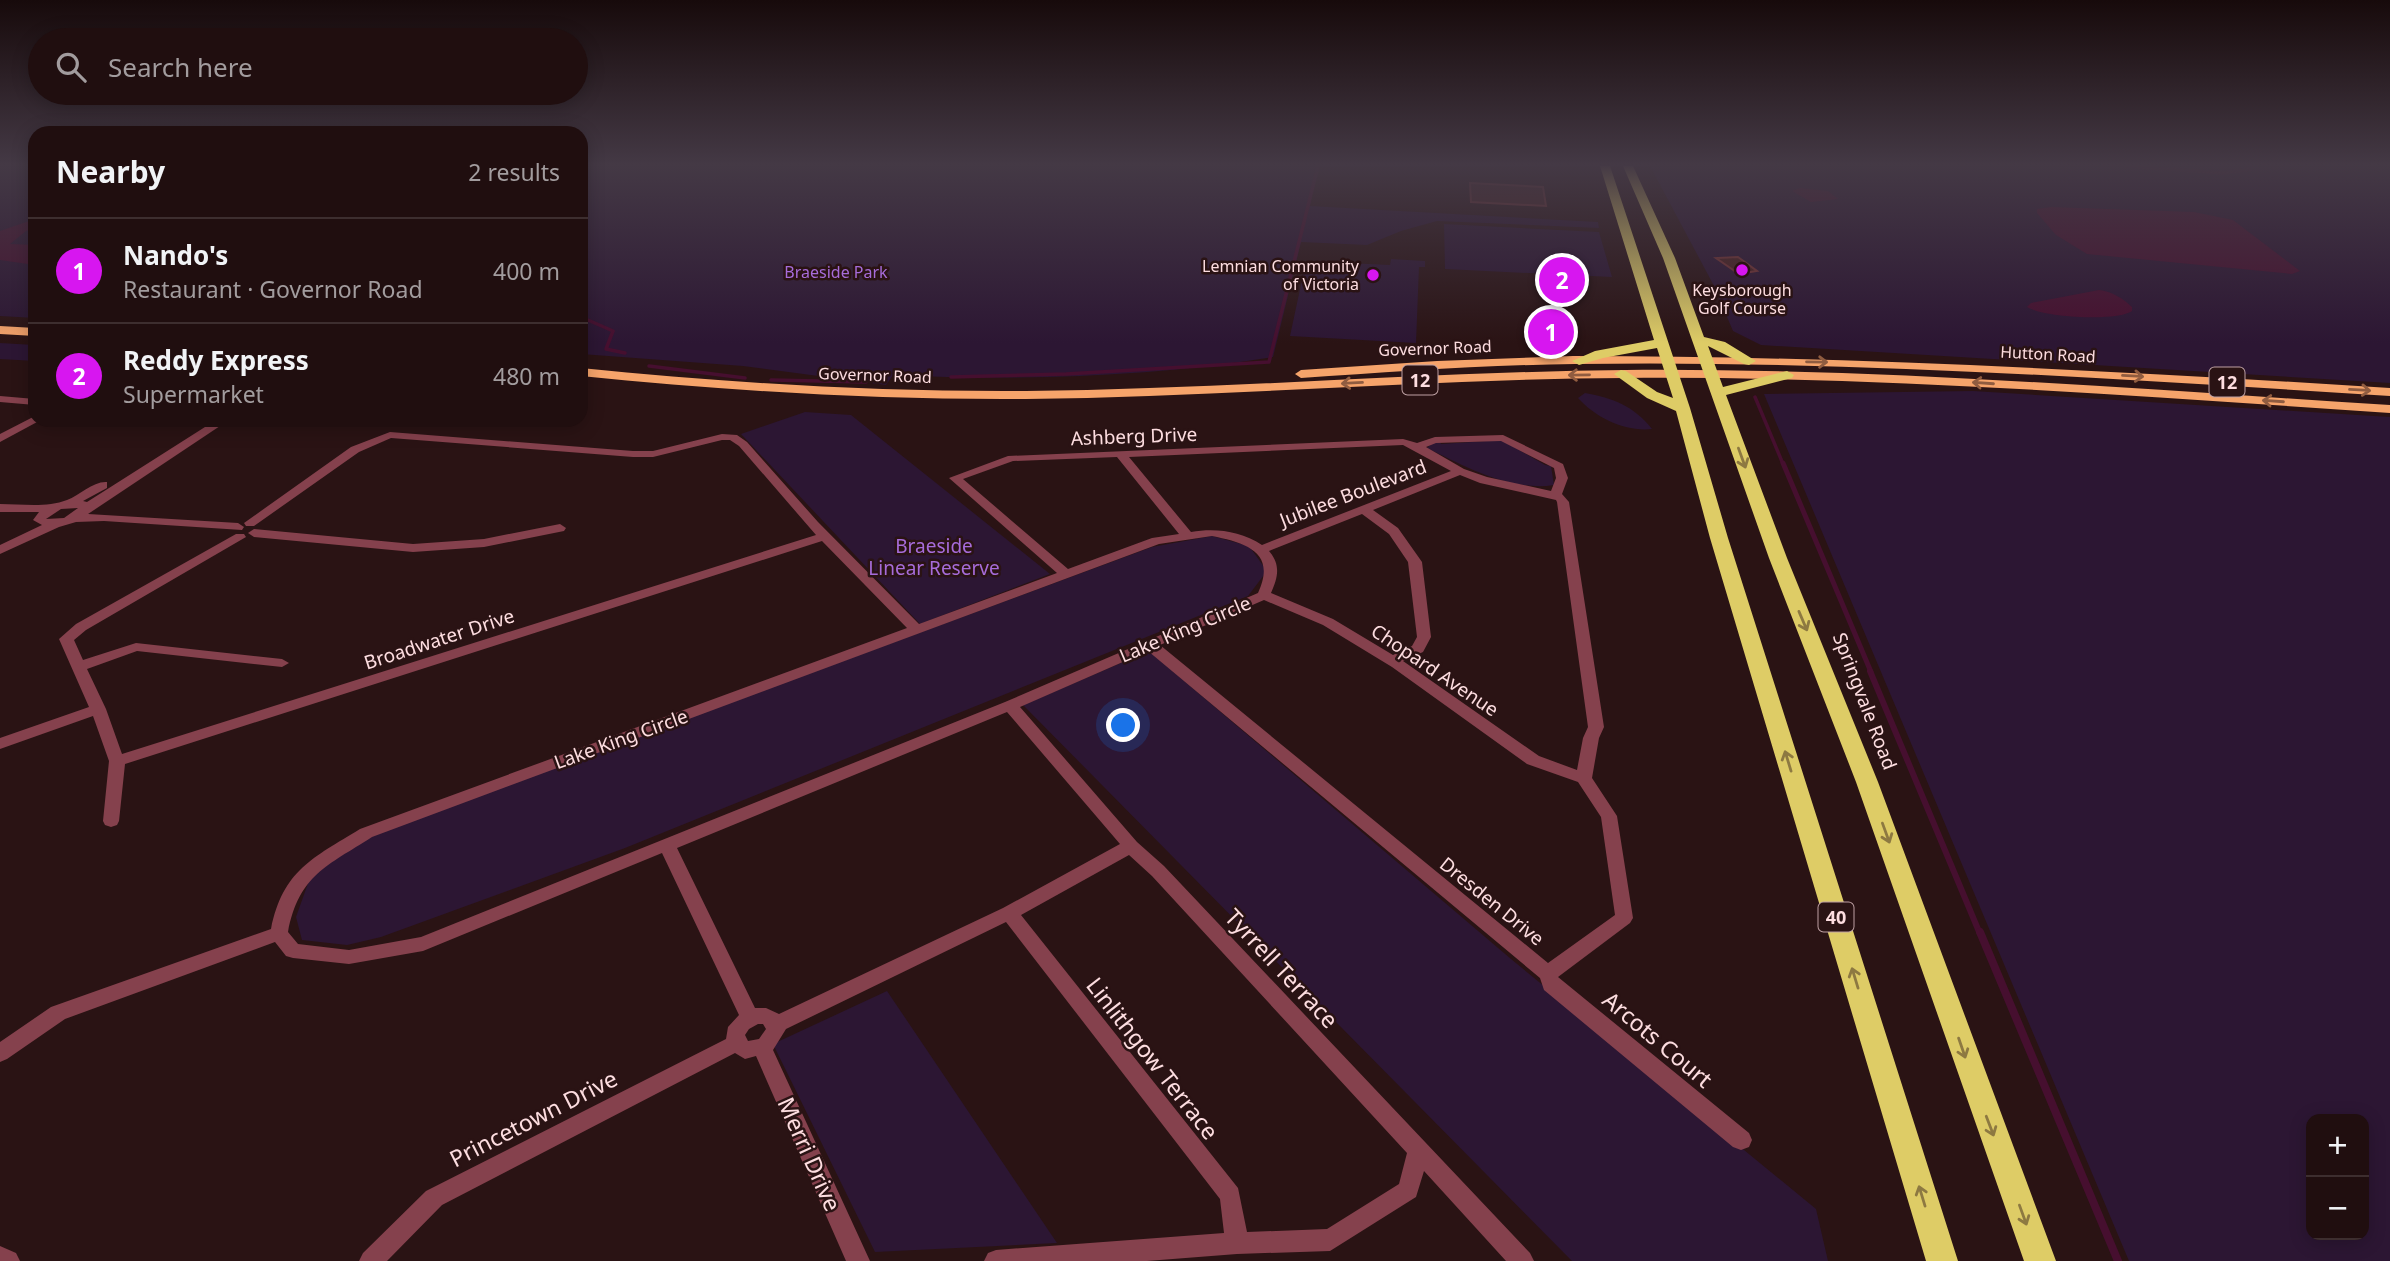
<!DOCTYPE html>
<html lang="en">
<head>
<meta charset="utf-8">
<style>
  body { margin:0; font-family:"Noto Sans",sans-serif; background:#2d1c1d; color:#f1f3f6 }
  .controls { position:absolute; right:21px; bottom:21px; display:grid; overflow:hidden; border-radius:14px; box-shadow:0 4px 18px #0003 }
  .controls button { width:63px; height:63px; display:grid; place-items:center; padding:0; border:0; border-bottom:2px solid #3d2e2f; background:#200e0f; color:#f1f3f6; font:35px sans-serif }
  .you { position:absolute; left:1124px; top:726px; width:24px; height:24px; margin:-18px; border:5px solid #fff; border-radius:50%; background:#1a73e8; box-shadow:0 0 0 10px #1a73e833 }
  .badge { display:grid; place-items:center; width:46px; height:46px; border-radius:50%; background:#d716f0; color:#fff; font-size:23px; font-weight:700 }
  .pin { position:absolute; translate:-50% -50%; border:4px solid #fff; box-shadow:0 2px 7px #0006 }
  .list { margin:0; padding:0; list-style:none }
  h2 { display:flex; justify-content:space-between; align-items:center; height:91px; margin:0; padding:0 28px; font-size:30px }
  h2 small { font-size:23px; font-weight:400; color:#a29c9e }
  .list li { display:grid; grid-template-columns:46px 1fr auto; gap:21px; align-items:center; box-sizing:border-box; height:105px; padding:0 28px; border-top:2px solid #3d2e2f }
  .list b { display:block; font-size:26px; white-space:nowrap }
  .list p { margin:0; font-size:23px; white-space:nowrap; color:#a29c9e }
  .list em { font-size:23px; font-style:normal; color:#a29c9e }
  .icon { flex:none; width:38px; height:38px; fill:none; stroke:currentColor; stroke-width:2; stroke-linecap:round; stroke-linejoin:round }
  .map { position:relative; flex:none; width:2390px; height:1261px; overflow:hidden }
  .search { position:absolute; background:#200e0f; box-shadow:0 4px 18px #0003; left:28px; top:28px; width:560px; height:77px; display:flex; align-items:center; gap:18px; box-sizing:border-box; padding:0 24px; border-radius:38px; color:#a29c9e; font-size:26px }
  .panel { position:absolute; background:#200e0f; box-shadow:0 4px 18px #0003; left:28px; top:126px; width:560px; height:301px; border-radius:21px }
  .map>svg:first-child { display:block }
</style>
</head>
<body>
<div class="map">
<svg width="2390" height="1261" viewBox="0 0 2390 1261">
  <rect width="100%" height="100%" fill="#2a1314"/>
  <path fill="#2c1633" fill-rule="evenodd" d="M 0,166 L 35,166 L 35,318 L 0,316 Z
    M 581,166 L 1315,166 L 1310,206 L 1598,222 L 1599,228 L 1437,221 L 1401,231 L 1367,245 L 1301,242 L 1273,357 C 1147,377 1020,381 893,375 L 886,385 L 743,366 L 581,354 Z
    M 1650,166 L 2390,166 L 2390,383 L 1761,345 L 1733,331 L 1713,284 Z
    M 1444,224 L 1599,232 L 1612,277 L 1445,269 Z
    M 1391,259 L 1425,261 L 1425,267 L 1419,267 L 1416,343 L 1290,336 L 1306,261 L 1390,265 Z
    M 0,343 L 35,345 L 35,361 L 0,359 Z
    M 1973,391 L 2390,417 L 2390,1261 L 2129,1261 L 1764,394 ZM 2311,1119 L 2364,1119 L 2364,1235 L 2311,1235 Z
    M 1585,393 C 1613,398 1634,406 1652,429 C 1625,432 1596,418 1578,398 Z
    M 805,412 L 851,415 L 1050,574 L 920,624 L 741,434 Z
    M 1502,440 L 1545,465 L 1551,466 L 1554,485 C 1511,492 1464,466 1427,448 L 1432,443 L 1440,442 L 1441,444 Z
    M 1212,536 L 1249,546 L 1267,571 L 1248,596 L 625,848 L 381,937 L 347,945 L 302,940 L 296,917 L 311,875 L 374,834 L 1152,547 Z
    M 1149,651 L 1511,959 L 1816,1209 L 1828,1261 L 1572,1261 L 1023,705 Z
    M 887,991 L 1057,1243 L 875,1252 L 773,1044 Z"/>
  <path fill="#460f2f" d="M 1800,188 L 1828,191 L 1838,199 L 1811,202 L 1792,191 Z
    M 2051,207 L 2194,212 L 2233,220 L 2300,271 L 2292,274 L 2087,254 L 2056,235 L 2037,213 L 2037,209 Z
    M 35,219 L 35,228 L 26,231 L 10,244 L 35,245 L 35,265 L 0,260 L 0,231 Z
    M 2099,290 C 2112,291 2123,299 2132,307 L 2132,311 C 2117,322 2042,317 2027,307 L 2031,303 Z"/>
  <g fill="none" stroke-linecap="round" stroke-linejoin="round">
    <path stroke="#460f2f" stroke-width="3.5" d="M 2126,166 L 2223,173 L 2251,169
      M 581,317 L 613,331 L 606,349 L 625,353
      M 649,366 L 745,378
      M 951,377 L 1066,374 L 1269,362 L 1318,166
      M 771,380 L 866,382
      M 1755,397 L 1783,464"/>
    <path stroke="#460f2f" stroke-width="5" d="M 1783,463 L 1871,672"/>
    <path stroke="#460f2f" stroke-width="6" d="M 1870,671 L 1980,934"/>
    <path stroke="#460f2f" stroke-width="8" d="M 1980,932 L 2118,1261"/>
  </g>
  <path fill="#492020" stroke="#743334" stroke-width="2" d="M 1470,183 L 1543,187 L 1546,206 L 1471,202 Z
    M 1738,257 L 1757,271 L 1739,274 L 1716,258 Z"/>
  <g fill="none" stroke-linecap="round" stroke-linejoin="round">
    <path fill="#85414d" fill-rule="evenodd" d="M 0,396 L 35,399 L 35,405 L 0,402 Z
      M 35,416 L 35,420 L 39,421 L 0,442 L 0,434 Z
      M 216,420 L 229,420 L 88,514 L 238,523 L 244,527 L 242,530 L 104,521 L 76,522 L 59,527 L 0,554 L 0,545 L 42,525 L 33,520 L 39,512 L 0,512 L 0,504 C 21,504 47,508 67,500 C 80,495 93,481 107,482 L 107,488 L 83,501 L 87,502 ZM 78,508 L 64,518 L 46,519 L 61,509 Z
      M 390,432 L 633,451 L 653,451 L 722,434 L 737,435 L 747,442 L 818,522 L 919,624 L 1057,573 L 949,478 L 1008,456 L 1403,439 L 1417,443 L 1435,437 L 1503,435 L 1563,464 L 1568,478 L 1562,494 L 1569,502 L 1604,727 L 1599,738 L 1592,778 L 1617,816 L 1633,918 L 1630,923 L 1558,977 L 1749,1133 L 1752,1140 L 1749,1147 L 1741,1150 L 1733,1147 L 1544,990 L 1540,978 L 1148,651 L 1020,707 L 1137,842 L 1164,866 L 1530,1253 L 1534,1261 L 1506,1261 L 1424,1171 L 1416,1197 L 1330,1251 L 1237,1254 L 1147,1261 L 984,1261 L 988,1253 L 996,1250 L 1224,1233 L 1220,1199 L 1006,922 L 786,1029 L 773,1050 L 870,1261 L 846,1261 L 756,1056 L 745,1059 L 735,1053 L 442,1205 L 387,1261 L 359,1261 L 363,1253 L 426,1191 L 726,1039 L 728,1027 L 739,1015 L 662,853 L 423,951 L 349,964 L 293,958 L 286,956 L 275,942 L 65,1019 L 7,1059 L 0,1062 L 0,1042 L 51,1007 L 271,929 C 283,870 313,858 360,829 L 907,628 L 822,541 L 125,764 L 119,821 L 117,825 L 111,827 L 105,825 L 103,821 L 109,761 L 93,716 L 0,749 L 0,738 L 89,707 L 59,639 L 76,624 L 236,534 L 244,534 L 246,537 L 86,630 L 74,640 L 83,660 L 136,643 L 282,659 L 289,663 L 282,667 L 137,651 L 87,669 L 106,709 L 122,754 L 816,535 L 739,446 L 730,440 L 722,440 L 653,457 L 633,457 L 391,438 L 359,452 L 254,526 L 246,526 L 244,523 L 351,447 ZM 1501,441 L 1554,468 L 1556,478 L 1551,491 L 1487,477 L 1464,469 L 1426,447 L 1436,443 ZM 1403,445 L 1451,471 L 1262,545 C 1240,531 1216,528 1191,532 L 1129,457 ZM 1117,457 L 1179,534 L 1152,538 L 1068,569 L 963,479 L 1013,461 ZM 1460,475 L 1480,483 L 1556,500 L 1557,502 L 1588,727 L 1583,738 L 1577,770 L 1539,756 L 1403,661 L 1423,652 L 1431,637 L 1422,562 L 1398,528 L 1373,510 ZM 1362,514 L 1389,534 L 1408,562 L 1417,637 L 1412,646 L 1393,655 L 1333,619 L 1271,593 C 1278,577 1281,565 1269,551 ZM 1212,536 C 1246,543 1277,552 1258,593 L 1005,702 L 421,937 L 349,950 L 298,944 L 288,932 C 299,875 327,866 372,837 L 1159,544 ZM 1264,600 L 1323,625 L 1392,667 L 1527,764 L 1578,782 L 1601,817 L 1615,915 L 1548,963 L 1160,645 ZM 1007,712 L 1120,844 L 1003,908 L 779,1014 L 766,1008 L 755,1008 L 677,848 ZM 1129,855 L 1152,876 L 1407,1153 L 1399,1184 L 1327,1229 L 1247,1232 L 1238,1188 L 1021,915 ZM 758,1024 L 763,1024 L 766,1029 L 759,1039 L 748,1041 L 745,1035 L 749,1029 Z
      M 560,524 L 566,528 L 564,531 L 484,547 L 413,552 L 254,537 L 248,533 L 254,529 L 413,544 L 484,539 Z
      M 0,1246 L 16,1253 L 20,1261 L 0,1261 Z"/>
    <path fill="#f6a46b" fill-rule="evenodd" d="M 0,326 L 35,328 L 35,336 L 0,334 Z
      M 1573,356 C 1846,356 2118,371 2390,388 L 2390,396 C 2118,379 1847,360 1575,364 C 1483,365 1392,372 1301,378 L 1295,374 L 1301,370 L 1437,361 Z
      M 581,368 C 729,383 877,392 1026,391 C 1226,389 1426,372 1626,370 C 1881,368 2136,389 2390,405 L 2390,413 C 2136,396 1881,376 1626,378 C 1426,379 1226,397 1026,399 C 877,400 729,391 581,376 Z"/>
    <path fill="#decc66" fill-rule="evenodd" d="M 1600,166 L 1610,166 L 1690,408 L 1728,538 L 1958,1261 L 1926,1261 L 1710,538 L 1676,411 L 1647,398 L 1614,374 L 1621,370 L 1626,371 L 1657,392 L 1673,398 L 1657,348 L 1603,358 L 1579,365 L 1572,361 L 1595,351 L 1654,340 Z
      M 1623,166 L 1633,166 L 1675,258 L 1704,337 L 1725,342 L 1756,361 L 1749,365 L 1744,364 L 1708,346 L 1723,387 L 1787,371 L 1794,375 L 1792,378 L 1726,395 L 1787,558 L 1878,782 L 2056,1261 L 2024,1261 L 1856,782 L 1769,558 L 1663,258 Z"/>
  </g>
  <defs><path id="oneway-shaft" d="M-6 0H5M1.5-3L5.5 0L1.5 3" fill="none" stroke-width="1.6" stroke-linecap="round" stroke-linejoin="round" transform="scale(1.75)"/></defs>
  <g stroke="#905c40">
    <use href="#oneway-shaft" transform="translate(1817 362) rotate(1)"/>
    <use href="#oneway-shaft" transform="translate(1579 375) rotate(179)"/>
    <use href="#oneway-shaft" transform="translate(2133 376) rotate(3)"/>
    <use href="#oneway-shaft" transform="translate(1352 383) rotate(177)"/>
    <use href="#oneway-shaft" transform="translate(1983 383) rotate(-176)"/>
    <use href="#oneway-shaft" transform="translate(2360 390) rotate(3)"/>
    <use href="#oneway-shaft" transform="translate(2273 401) rotate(-176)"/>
  </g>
  <g stroke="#8d7941">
    <use href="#oneway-shaft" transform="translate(1742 458) rotate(70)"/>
    <use href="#oneway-shaft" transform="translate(1803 621) rotate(67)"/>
    <use href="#oneway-shaft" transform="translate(1788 761) rotate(-107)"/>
    <use href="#oneway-shaft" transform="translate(1886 833) rotate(70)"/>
    <use href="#oneway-shaft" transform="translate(1855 978) rotate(-107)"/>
    <use href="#oneway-shaft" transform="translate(1962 1048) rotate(71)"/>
    <use href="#oneway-shaft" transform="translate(1990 1126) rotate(69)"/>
    <use href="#oneway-shaft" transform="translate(1922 1196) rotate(-107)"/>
    <use href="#oneway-shaft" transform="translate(2023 1215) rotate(70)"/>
  </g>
  <linearGradient id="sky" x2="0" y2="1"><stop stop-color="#170a0b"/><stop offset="0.48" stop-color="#443945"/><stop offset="1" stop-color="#443945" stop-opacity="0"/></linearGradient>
  <rect width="2390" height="343" fill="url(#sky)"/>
  <g fill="#d716f0" stroke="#2a1314" stroke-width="2.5">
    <circle cx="1742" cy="270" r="7"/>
    <circle cx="1373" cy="275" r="7"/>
  </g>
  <g text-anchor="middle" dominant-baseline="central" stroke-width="5" stroke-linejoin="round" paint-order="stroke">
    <g font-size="16" fill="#fddde0" stroke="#2a1314" text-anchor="end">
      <text x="1359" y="266">Lemnian Community<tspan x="1359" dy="18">of Victoria</tspan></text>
      <text x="1742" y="290" text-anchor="middle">Keysborough<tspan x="1742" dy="18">Golf Course</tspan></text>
    </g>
    <g font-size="16" fill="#a76cda" stroke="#2a1314">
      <text x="836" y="272">Braeside Park</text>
    </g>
    <g font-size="16" fill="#fddde0" stroke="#2a1314">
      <text transform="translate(1435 348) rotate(-2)">Governor Road</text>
      <text transform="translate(2048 354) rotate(3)">Hutton Road</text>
      <text transform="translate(875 375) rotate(2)">Governor Road</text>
    </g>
    <g fill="#2a1314" stroke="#bea0a3" stroke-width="2">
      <rect x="1402.5" y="365.5" width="35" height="29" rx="5"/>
      <rect x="2209.5" y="367.5" width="35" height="29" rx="5"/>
      <rect x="1818.5" y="902.5" width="35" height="29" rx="5"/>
    </g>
    <g font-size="18" font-weight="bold" fill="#fddde0">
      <text x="1420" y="380">12</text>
      <text x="2227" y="382">12</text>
      <text x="1836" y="917">40</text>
    </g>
    <g font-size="19" fill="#fddde0" stroke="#2a1314">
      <text transform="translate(1134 436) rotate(-2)">Ashberg Drive</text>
      <text transform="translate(1353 493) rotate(-21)">Jubilee Boulevard</text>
      <text transform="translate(1185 629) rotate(-23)">Lake King Circle</text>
      <text transform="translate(439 639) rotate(-18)">Broadwater Drive</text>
      <text transform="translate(1435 670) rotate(34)">Chopard Avenue</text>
      <text transform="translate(1865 701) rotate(69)">Springvale Road</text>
      <text transform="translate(621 739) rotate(-20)">Lake King Circle</text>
      <text transform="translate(1492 901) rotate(39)">Dresden Drive</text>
    </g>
    <g font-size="19" fill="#a76cda" stroke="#2a1314">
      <text x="934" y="546">Braeside<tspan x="934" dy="22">Linear Reserve</tspan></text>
    </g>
    <g font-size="23" fill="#fddde0" stroke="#2a1314">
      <text transform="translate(1282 968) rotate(47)">Tyrrell Terrace</text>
      <text transform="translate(1658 1039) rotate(40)">Arcots Court</text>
      <text transform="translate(1153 1058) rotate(52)">Linlithgow Terrace</text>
      <text transform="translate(533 1118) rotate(-27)">Princetown Drive</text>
      <text transform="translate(810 1154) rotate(66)">Merri Drive</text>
    </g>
  </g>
</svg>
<div class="controls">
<button>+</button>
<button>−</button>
</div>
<div class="you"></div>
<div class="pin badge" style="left:1551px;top:332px">1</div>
<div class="pin badge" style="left:1562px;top:280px">2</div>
<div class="search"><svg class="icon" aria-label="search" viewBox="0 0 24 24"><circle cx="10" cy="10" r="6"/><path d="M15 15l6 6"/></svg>Search here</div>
<section class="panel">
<h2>Nearby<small>2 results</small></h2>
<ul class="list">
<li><span class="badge">1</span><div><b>Nando's</b><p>Restaurant · Governor Road</p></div><em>400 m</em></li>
<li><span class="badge">2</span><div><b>Reddy Express</b><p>Supermarket</p></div><em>480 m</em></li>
</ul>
</section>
</div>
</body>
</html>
